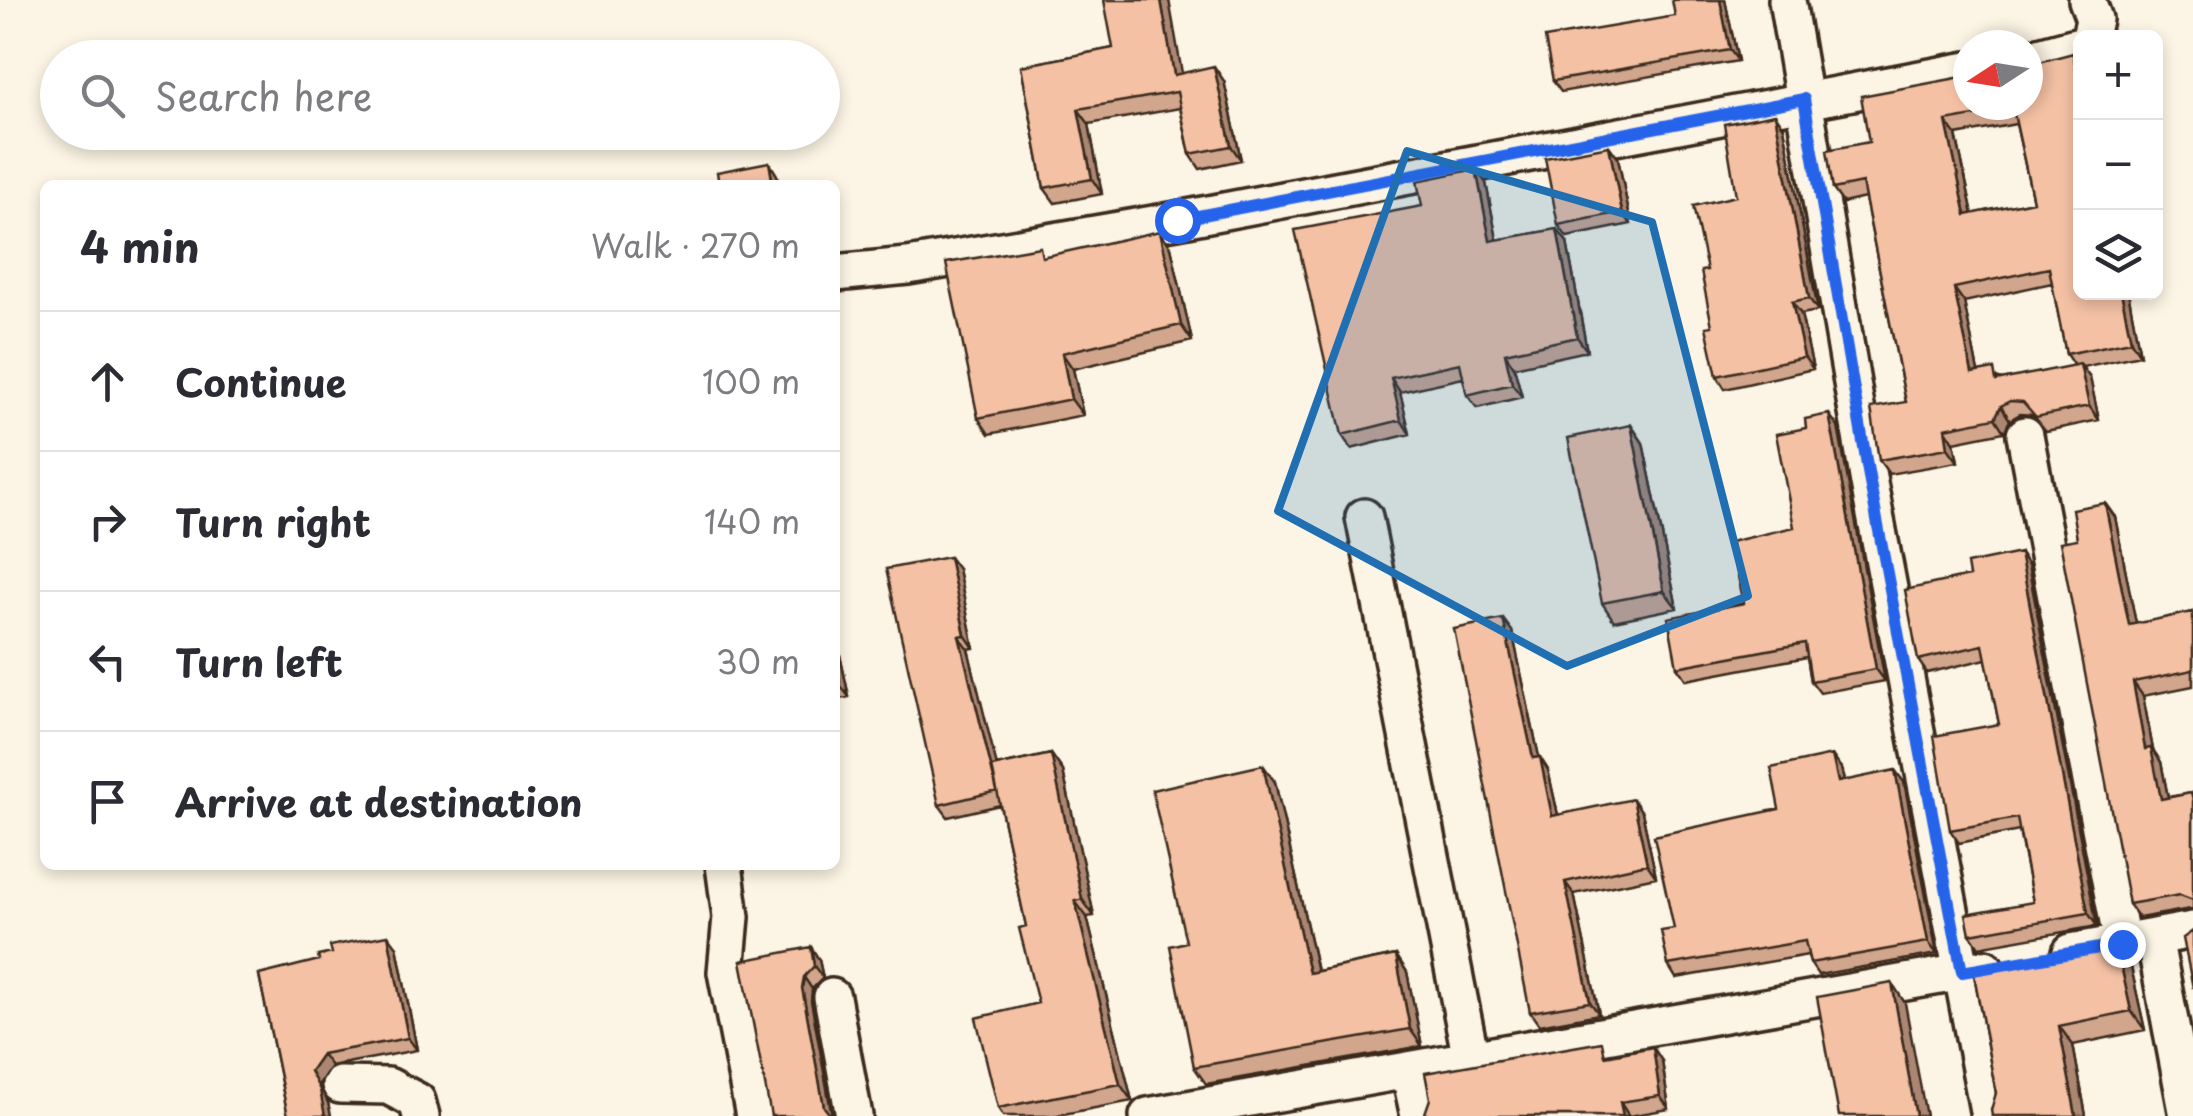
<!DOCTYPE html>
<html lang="en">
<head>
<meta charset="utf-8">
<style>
  body { margin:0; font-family:"Playpen Sans",sans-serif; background:#f2f2f3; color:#2b2b33 }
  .controls { position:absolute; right:30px; top:30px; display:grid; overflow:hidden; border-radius:15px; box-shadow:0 5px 15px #0003 }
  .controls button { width:90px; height:90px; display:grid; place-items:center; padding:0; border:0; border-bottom:2px solid #e1e1e2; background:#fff; color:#2b2b33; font:50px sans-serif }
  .compass { position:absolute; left:1953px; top:30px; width:90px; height:90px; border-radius:50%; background:#fff; box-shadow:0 5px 15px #0003; rotate:258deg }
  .stop { position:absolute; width:30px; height:30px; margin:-22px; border:8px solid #2563eb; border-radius:50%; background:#fff }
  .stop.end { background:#2563eb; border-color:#fff; box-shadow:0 2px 10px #0008 }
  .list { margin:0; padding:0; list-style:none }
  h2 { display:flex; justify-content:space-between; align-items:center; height:130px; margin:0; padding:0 40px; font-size:42px }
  h2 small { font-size:32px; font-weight:400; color:#7c7c81 }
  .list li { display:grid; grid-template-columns:65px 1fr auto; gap:30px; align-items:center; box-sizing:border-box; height:140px; padding:0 40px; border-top:2px solid #e1e1e2 }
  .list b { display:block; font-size:38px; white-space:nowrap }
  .list em { font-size:32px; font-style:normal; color:#7c7c81 }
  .icon { flex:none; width:55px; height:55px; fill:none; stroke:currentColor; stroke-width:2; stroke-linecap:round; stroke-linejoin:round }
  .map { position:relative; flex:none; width:2193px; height:1116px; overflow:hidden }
  .search { position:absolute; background:#fff; box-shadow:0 5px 15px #0003; left:40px; top:40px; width:800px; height:110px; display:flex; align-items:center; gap:25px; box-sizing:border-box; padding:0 35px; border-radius:55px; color:#7c7c81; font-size:38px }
  .panel { position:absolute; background:#fff; box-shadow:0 5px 15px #0003; left:40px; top:180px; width:800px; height:690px; border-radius:15px }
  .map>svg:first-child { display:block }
</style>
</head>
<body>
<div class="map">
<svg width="2193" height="1116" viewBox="0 0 2193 1116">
  <rect width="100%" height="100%" fill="#fcf5e5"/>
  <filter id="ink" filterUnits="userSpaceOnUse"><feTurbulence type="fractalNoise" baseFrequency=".01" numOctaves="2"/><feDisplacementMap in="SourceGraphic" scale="20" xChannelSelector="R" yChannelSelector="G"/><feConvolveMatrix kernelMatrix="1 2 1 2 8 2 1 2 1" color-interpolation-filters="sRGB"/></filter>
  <g filter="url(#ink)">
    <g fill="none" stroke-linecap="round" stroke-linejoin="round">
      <g stroke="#3b2a1e" stroke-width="42">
        <path id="minor" d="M 1787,0 L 1869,483 L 1989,1116
          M 2087,0 L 2094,19 L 2090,38
          M 2028,59 L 2080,45
          M 835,273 L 908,266 L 1177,220 L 1968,70
          M 2025,435 L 2122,943
          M 1364,517 L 1471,1059
          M 724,865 L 731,917 L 726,972 L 754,1116
          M 2154,937 L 2188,1116
          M 2071,952 L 2193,930
          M 832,997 L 854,1116
          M 1409,1070 L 1419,1116
          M 340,1085 L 388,1086 L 417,1101 L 421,1116
          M 1148,1116 L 1985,968"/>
      </g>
      <use href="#minor" stroke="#fcf5e5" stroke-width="35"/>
    </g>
    <path fill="#d2a68d" stroke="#3b2a1e" stroke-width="2.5" fill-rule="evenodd" d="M 1725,0 L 1738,61 L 1561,92 L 1553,81 L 1675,16 Z
      M 1113,48 L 1182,73 L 1224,81 L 1241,160 L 1200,169 L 1190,154 L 1180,108 L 1089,124 L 1102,194 L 1055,203 L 1044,188 L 1021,66 Z
      M 2073,53 L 2080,64 L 2080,292 L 2128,292 L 2140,355 L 2082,367 L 2090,378 L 2099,420 L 2046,431 L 2033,415 L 2020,414 L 2010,420 L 2004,432 L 1954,442 L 1958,462 L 1889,474 L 1879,460 L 1906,402 L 1865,198 L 1843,203 L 1833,189 L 1869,142 L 1968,105 ZM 2016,124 L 2033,201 L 1973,214 L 1956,135 ZM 2052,283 L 2066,354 L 2074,366 L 2002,380 L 1978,372 L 1964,302 Z
      M 1784,127 L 1818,311 L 1801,314 L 1813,369 L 1725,389 L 1717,376 L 1707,270 L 1736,196 Z
      M 1609,146 L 1618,158 L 1631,224 L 1567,237 L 1558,225 Z
      M 1476,169 L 1486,183 L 1497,240 L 1557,229 L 1567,242 L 1587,351 L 1514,367 L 1522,397 L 1477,408 L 1467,395 L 1463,378 L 1400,392 L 1410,434 L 1351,449 L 1342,435 L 1422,206 Z
      M 1171,247 L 1192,341 L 1073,369 L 1083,415 L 989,434 L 978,418 L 1046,256 Z
      M 1631,425 L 1643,443 L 1677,608 L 1614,621 L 1602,603 Z
      M 1838,427 L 1885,681 L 1820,693 L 1811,681 L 1807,657 L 1686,680 L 1677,667 L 1744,603 L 1794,527 Z
      M 2115,517 L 2136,624 L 2193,612 L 2193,686 L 2143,696 L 2153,750 L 2161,762 L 2168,797 L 2191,793 L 2193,795 L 2193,910 L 2190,909 L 2139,918 L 2129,904 L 2077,539 Z
      M 2020,553 L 2028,565 L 2097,926 L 1979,947 L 1970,934 L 2033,902 L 2019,831 L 1959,843 L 1950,830 L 1999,724 L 1986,659 L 1927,673 L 1918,660 L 1969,576 Z
      M 958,569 L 974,648 L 968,649 L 996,766 L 1051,754 L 1063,771 L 1094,916 L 1087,917 L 1132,1101 L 1053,1116 L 1003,1116 L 998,1108 L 1038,1003 L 1026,926 L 1000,805 L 948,817 L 939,805 Z
      M 1512,631 L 1539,757 L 1548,770 L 1558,815 L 1642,812 L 1656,877 L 1574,894 L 1599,1014 L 1539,1025 L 1530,1012 Z
      M 835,632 L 849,697 L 835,700 Z
      M 1841,768 L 1844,781 L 1904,782 L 1937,954 L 1818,975 L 1810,963 L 1808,955 L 1676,978 L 1668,965 L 1674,929 L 1779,809 Z
      M 1275,782 L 1317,971 L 1396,955 L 1407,972 L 1422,1046 L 1206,1084 L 1194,1067 L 1186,942 Z
      M 397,947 L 417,1050 L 331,1066 L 319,1084 L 328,1103 L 331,1116 L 288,1116 L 259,975 Z
      M 811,947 L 819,960 L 823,978 L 812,989 L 811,1001 L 832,1116 L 771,1116 Z
      M 2130,963 L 2145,1030 L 2073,1045 L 2086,1116 L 1992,1116 L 1996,1093 L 1973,969 Z
      M 1611,1055 L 1662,1061 L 1669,1109 L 1629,1116 L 1424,1116 Z"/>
    <path fill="#ab8773" stroke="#3b2a1e" stroke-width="2.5" d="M 1161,0 L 1169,0 L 1185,90 L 1174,75 Z
      M 1720,0 L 1725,0 L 1738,61 L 1730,50 Z
      M 2073,53 L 2080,64 L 2080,91 Z
      M 1214,66 L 1224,81 L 1241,160 L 1231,146 Z
      M 1078,109 L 1089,124 L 1102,194 L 1092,179 Z
      M 1775,114 L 1784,127 L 1818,311 L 1809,298 Z
      M 1946,121 L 1956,135 L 1976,229 L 1966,215 Z
      M 1609,146 L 1618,158 L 1631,224 L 1622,212 Z
      M 769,162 L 777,175 L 779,185 L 773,185 Z
      M 1476,169 L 1486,183 L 1500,255 L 1490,241 Z
      M 1557,229 L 1567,242 L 1587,351 L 1577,337 Z
      M 1160,231 L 1171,247 L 1192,341 L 1181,325 Z
      M 1954,288 L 1964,302 L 1981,387 L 1972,373 Z
      M 2121,292 L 2128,292 L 2140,355 L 2131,341 Z
      M 1792,302 L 1801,314 L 1813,369 L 1804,357 Z
      M 1062,353 L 1073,369 L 1083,415 L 1071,399 Z
      M 1505,353 L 1514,367 L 1522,397 L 1512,384 Z
      M 2080,364 L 2090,378 L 2099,420 L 2089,406 Z
      M 1391,378 L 1400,392 L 1410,434 L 1401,420 Z
      M 2001,406 L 2010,420 L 2004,432 L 1995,418 Z
      M 1829,414 L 1838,427 L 1885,681 L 1876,669 Z
      M 1631,425 L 1643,443 L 1677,608 L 1664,591 Z
      M 1945,428 L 1954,442 L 1958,462 L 1948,448 Z
      M 2105,503 L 2115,517 L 2139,639 L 2129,625 Z
      M 2020,553 L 2028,565 L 2097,926 L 2088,913 Z
      M 949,557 L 958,569 L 974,648 L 965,635 Z
      M 1503,619 L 1512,631 L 1542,771 L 1533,758 Z
      M 835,632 L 849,697 L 840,685 L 835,660 Z
      M 959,636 L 968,649 L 1006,803 L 997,791 Z
      M 2133,682 L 2143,696 L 2153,750 L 2161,762 L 2171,813 L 2161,799 L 2145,749 Z
      M 1051,754 L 1063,771 L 1094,916 L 1082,899 Z
      M 1832,755 L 1841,768 L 1847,795 L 1838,782 Z
      M 1540,757 L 1548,770 L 1561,829 L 1552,816 Z
      M 1263,765 L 1275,782 L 1321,990 L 1309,973 Z
      M 1895,770 L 1904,782 L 1937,954 L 1928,942 Z
      M 1633,799 L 1642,812 L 1656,877 L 1647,864 Z
      M 1565,882 L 1574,894 L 1599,1014 L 1590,1002 Z
      M 1075,901 L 1087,917 L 1132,1101 L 1120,1084 Z
      M 388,935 L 397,947 L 417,1050 L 408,1038 Z
      M 2116,943 L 2130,963 L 2145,1030 L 2131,1011 Z
      M 811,947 L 819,960 L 823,978 L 814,966 Z
      M 1396,955 L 1407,972 L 1422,1046 L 1410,1029 Z
      M 804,977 L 812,989 L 811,1001 L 832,1116 L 830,1116 L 824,1107 L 802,988 Z
      M 1892,983 L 1905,1003 L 1926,1116 L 1916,1116 Z
      M 2059,1026 L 2073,1045 L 2086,1116 L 2076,1116 Z
      M 1653,1047 L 1662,1061 L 1669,1109 L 1660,1096 Z
      M 322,1054 L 331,1066 L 319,1084 L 328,1103 L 331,1116 L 325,1116 L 310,1071 Z
      M 1620,1102 L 1629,1116 L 1623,1116 Z"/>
    <path fill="#f4c1a4" stroke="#3b2a1e" stroke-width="2.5" fill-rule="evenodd" d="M 1104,0 L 1161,0 L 1174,75 L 1214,66 L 1231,146 L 1190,154 L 1177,92 L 1078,109 L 1092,179 L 1044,188 L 1021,66 L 1113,48 Z
      M 1672,0 L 1720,0 L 1730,50 L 1553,81 L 1545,38 L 1675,16 Z
      M 2073,53 L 2080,91 L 2080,292 L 2121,292 L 2131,341 L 2066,354 L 2049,268 L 1954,288 L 1972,373 L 1994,369 L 1996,381 L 2080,364 L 2089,406 L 2036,417 L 2023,402 L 2010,401 L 2001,406 L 1995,418 L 1945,428 L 1948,448 L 1879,460 L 1871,408 L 1906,402 L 1862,183 L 1833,189 L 1827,150 L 1869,142 L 1861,96 L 1962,77 L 1968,72 L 1968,105 L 2028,105 L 2028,65 ZM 2013,109 L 2033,201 L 1966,215 L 1946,121 Z
      M 1775,114 L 1809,298 L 1792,302 L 1804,357 L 1717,376 L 1706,327 L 1712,326 L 1701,271 L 1707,270 L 1693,206 L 1736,196 L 1724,124 Z
      M 1609,146 L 1622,212 L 1558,225 L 1545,158 Z
      M 769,162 L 773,185 L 719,185 L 717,172 Z
      M 1476,169 L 1490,241 L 1557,229 L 1577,337 L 1505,353 L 1512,384 L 1467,395 L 1460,363 L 1391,378 L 1401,420 L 1342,435 L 1295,230 L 1422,206 L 1417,181 Z
      M 1160,231 L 1181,325 L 1062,353 L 1071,399 L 978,418 L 946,263 L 1040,247 L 1042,257 Z
      M 1829,414 L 1876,669 L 1811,681 L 1805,643 L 1677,667 L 1668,618 L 1744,603 L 1730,542 L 1794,527 L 1776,434 L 1806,428 L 1805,419 Z
      M 1631,425 L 1664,591 L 1602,603 L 1568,438 Z
      M 2105,503 L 2129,625 L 2193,612 L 2193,670 L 2133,682 L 2145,749 L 2151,748 L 2161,799 L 2191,793 L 2193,801 L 2193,900 L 2180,895 L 2129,904 L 2060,542 L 2077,539 L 2072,509 Z
      M 2020,553 L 2088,913 L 1970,934 L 1966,914 L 2033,902 L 2017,818 L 1950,830 L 1934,736 L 1999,724 L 1983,645 L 1918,660 L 1905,590 L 1969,576 L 1967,564 Z
      M 949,557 L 965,635 L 959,636 L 997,791 L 939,805 L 886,569 Z
      M 1503,619 L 1533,758 L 1540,757 L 1552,816 L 1633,799 L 1647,864 L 1565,882 L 1590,1002 L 1530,1012 L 1454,629 Z
      M 835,660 L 840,685 L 835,686 Z
      M 1051,754 L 1082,899 L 1075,901 L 1120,1084 L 998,1108 L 976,1018 L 1038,1003 L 1019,928 L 1026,926 L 992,767 Z
      M 1832,755 L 1838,782 L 1895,770 L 1928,942 L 1810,963 L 1805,941 L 1668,965 L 1661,931 L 1674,929 L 1654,836 L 1779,809 L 1771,768 Z
      M 1263,765 L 1309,973 L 1396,955 L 1410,1029 L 1194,1067 L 1170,946 L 1186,942 L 1152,790 Z
      M 2193,931 L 2193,988 L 2183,938 Z
      M 388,935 L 408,1038 L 322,1054 L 310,1071 L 320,1090 L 325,1116 L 288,1116 L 259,975 L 319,960 L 318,956 L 332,953 L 330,946 Z
      M 2116,943 L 2131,1011 L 2059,1026 L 2076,1116 L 1992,1116 L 1991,1110 L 1996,1093 L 1973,969 Z
      M 811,947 L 814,966 L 804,977 L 802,988 L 824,1107 L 831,1116 L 771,1116 L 741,961 Z
      M 1892,983 L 1916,1116 L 1839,1116 L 1817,997 Z
      M 1602,1042 L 1605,1056 L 1653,1047 L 1660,1096 L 1620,1102 L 1623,1116 L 1424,1116 L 1430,1099 L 1425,1073 Z"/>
  </g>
  <g fill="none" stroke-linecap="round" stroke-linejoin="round" filter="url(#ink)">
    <path stroke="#2563eb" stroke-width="12" d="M 1177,220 L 1804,99 L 1870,483 L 1962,972 L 2122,944"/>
  </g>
  <path fill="#1f6fb2" fill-opacity="0.2" stroke="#1f6fb2" stroke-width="8" stroke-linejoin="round" d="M 1407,151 L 1652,222 L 1748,596 L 1567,666 L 1278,511 Z"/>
</svg>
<div class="controls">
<button>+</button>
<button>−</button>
<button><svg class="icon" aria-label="layers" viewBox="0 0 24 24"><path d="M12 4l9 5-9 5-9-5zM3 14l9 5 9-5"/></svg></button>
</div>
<svg class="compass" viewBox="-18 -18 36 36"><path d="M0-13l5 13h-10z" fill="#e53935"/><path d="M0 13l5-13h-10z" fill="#7c7c81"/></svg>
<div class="stop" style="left:1177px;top:220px"></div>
<div class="stop end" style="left:2122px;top:944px"></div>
<div class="search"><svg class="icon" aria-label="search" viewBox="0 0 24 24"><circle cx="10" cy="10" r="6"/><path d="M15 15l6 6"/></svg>Search here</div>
<section class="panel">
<h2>4 min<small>Walk · 270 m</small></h2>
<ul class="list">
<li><svg class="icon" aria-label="ahead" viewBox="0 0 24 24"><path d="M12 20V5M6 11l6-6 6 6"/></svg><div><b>Continue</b></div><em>100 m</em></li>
<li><svg class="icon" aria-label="right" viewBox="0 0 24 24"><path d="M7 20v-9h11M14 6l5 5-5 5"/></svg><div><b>Turn right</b></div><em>140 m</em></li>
<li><svg class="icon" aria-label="left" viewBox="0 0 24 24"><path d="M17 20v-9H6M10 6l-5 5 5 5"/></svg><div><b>Turn left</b></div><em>30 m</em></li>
<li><svg class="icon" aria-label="arrive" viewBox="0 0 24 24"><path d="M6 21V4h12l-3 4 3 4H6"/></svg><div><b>Arrive at destination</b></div></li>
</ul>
</section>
</div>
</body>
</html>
